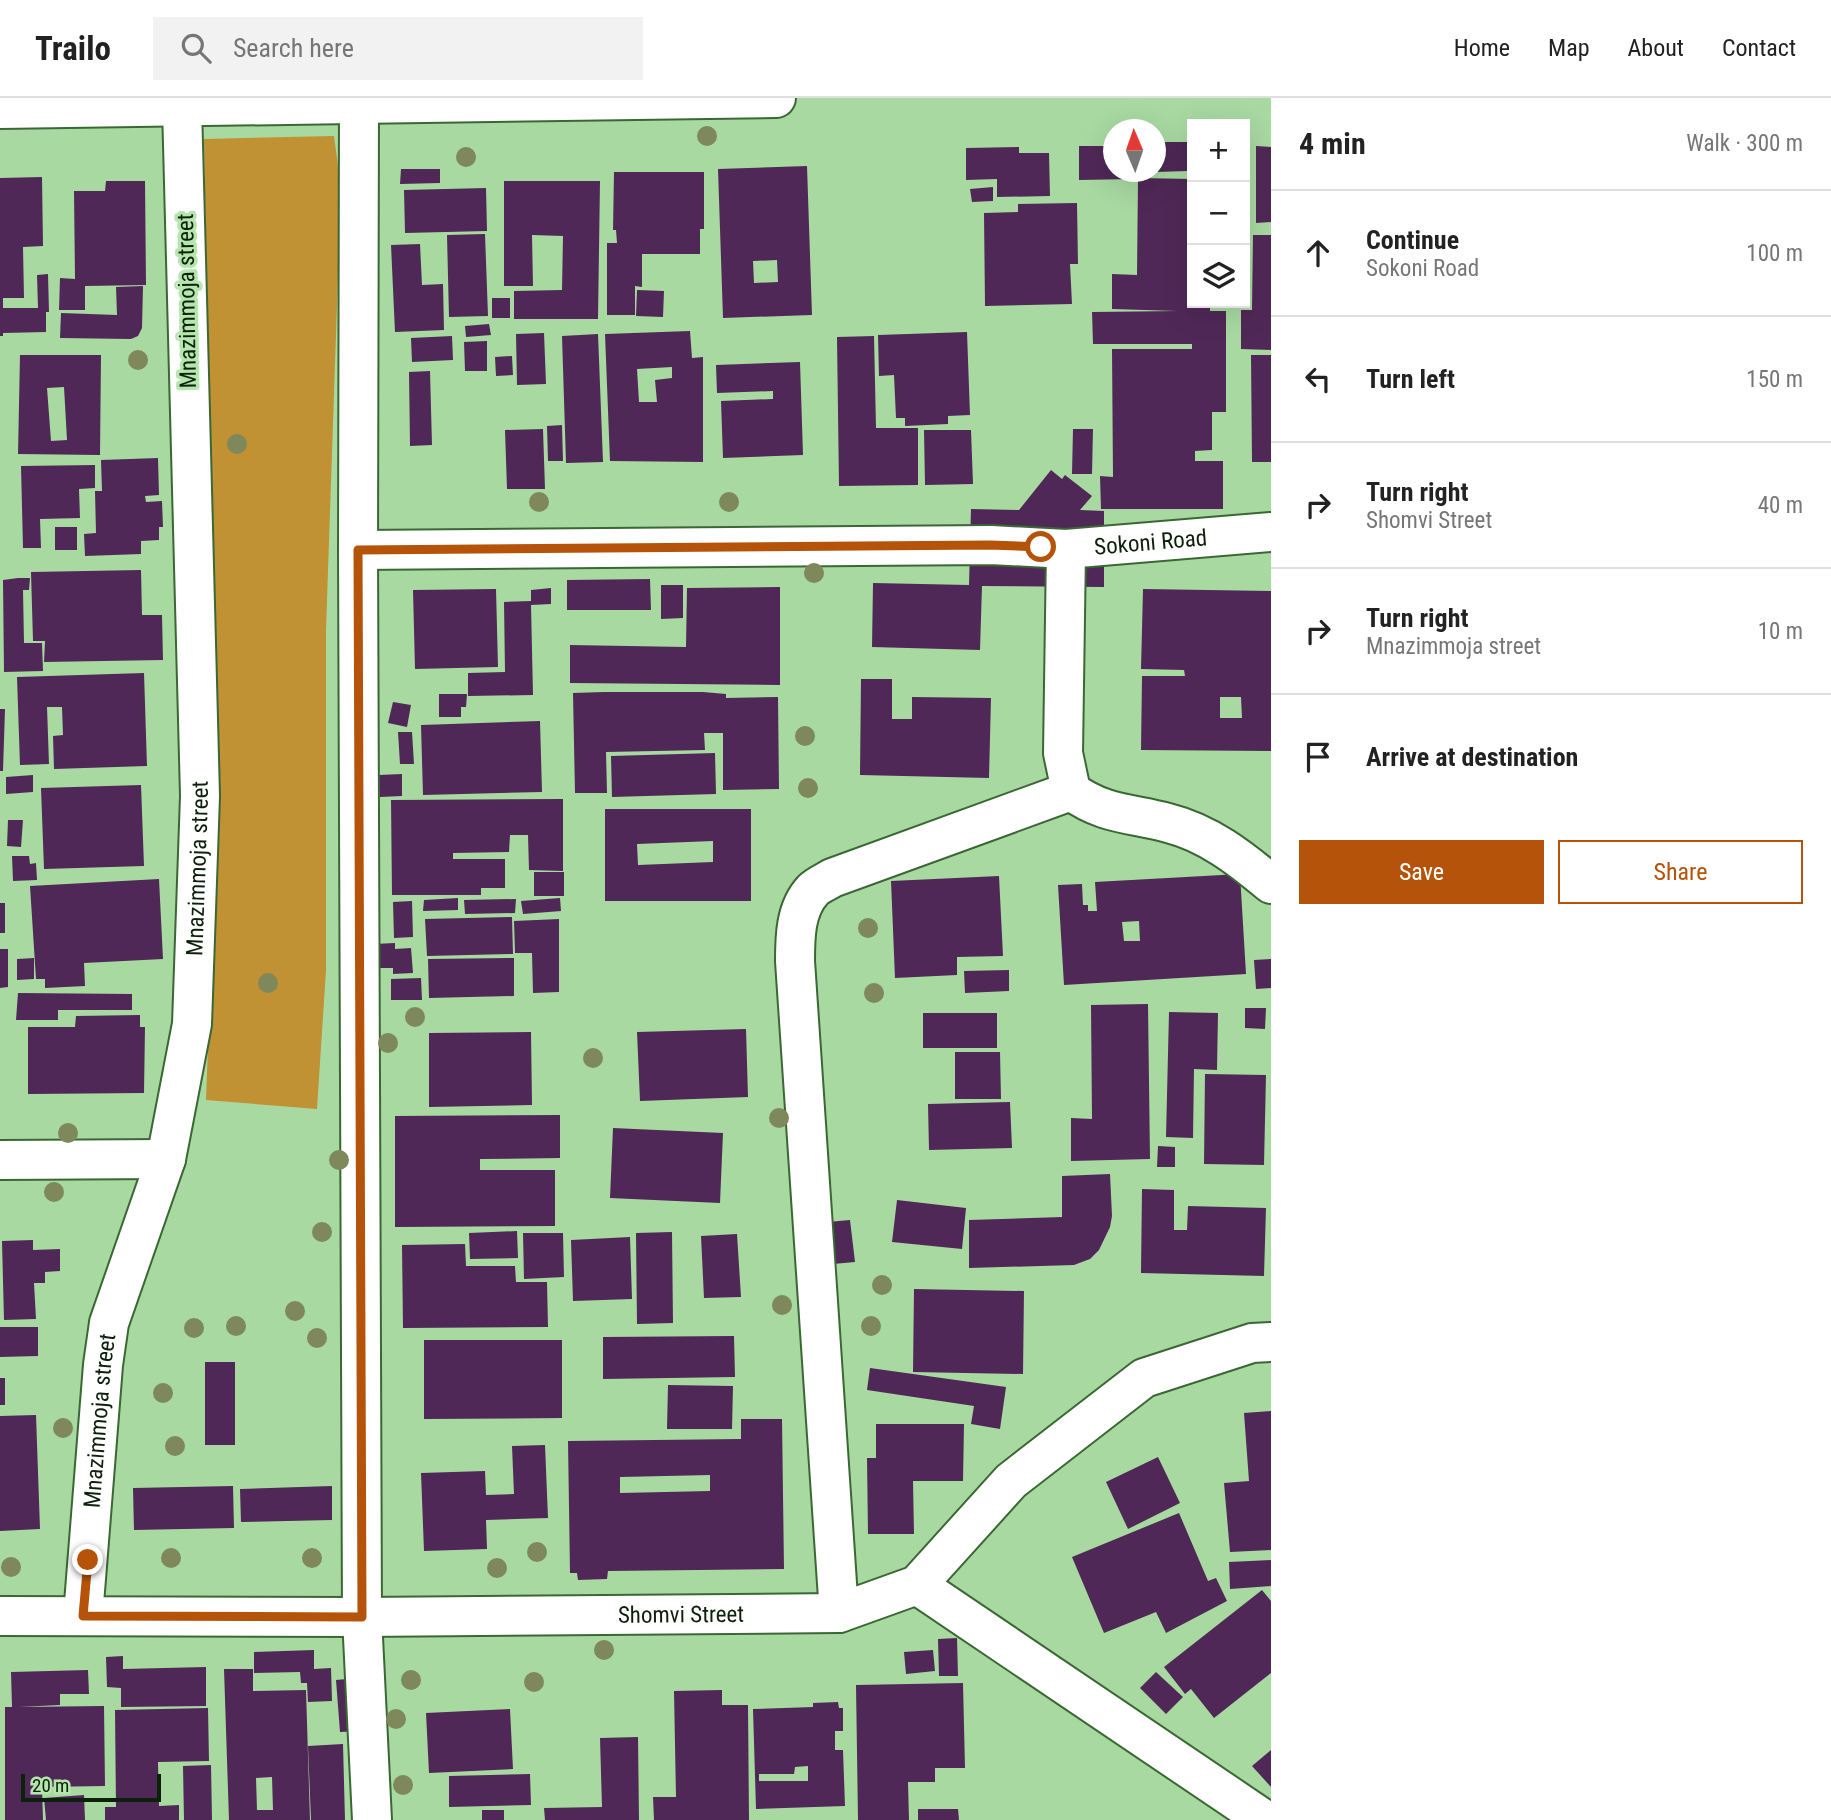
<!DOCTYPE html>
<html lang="en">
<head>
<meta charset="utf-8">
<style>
  body { margin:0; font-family:"Roboto Condensed",sans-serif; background:#f2f2f2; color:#222 }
  .controls { position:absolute; right:21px; top:21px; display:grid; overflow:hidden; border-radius:0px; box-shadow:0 7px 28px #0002 }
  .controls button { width:63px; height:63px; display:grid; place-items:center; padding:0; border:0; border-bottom:2px solid #e0e0e0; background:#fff; color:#222; font:35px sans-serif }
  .compass { position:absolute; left:1103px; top:21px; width:63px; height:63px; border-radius:50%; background:#fff; box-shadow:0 7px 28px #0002; rotate:358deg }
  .scale { position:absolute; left:21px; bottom:18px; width:140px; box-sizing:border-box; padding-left:7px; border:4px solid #0d200b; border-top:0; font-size:19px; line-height:24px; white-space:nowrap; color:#0d200b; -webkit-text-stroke:5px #b5e6ad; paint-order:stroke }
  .stop { position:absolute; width:21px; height:21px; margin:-16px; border:5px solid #b45309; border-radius:50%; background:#fff }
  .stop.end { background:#b45309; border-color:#fff; box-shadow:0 2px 7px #0008 }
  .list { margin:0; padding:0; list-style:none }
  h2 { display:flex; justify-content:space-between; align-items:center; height:91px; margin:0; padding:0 28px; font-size:30px }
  h2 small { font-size:23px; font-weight:400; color:#767676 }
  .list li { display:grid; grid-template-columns:46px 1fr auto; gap:21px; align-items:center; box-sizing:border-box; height:126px; padding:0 28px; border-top:2px solid #e0e0e0 }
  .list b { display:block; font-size:26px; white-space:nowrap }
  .list p { margin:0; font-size:23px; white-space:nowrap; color:#767676 }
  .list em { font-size:23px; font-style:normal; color:#767676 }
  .actions { display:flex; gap:14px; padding:21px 28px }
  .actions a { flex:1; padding:16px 0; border:2px solid #b45309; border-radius:0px; text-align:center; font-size:24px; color:#b45309 }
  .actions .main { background:#b45309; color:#fff }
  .icon { flex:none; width:38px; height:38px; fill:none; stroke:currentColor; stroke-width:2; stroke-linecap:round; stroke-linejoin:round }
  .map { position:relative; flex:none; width:1271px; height:1722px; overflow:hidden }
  header { display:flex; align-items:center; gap:42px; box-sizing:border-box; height:98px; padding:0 35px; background:#fff; border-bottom:2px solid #e0e0e0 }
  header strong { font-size:33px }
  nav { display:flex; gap:38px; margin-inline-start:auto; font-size:24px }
  .search { width:490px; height:63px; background:#f2f2f2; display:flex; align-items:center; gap:18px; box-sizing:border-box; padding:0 24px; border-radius:0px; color:#767676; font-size:26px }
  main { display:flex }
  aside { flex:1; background:#fff }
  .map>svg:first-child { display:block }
</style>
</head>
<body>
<header>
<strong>Trailo</strong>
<div class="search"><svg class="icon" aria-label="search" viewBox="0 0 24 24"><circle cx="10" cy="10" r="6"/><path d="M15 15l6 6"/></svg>Search here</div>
<nav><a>Home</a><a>Map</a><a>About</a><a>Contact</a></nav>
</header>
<main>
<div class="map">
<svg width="1271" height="1722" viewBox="0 0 1271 1722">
  <rect width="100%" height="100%" fill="#a8d9a1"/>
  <path fill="#c09233" d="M 334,38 L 341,90 L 326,532 L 326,872 L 317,1011 L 206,1002 L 216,733 L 204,41 Z"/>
  <path fill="#502857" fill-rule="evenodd" d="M 1156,44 L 1188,44 L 1188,73 L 1156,74 Z
    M 1079,48 L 1114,48 L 1114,74 L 1136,74 L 1136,81 L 1079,82 Z
    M 1256,48 L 1271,49 L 1271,124 L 1256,125 Z
    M 1019,49 L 1019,55 L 1049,55 L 1050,98 L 997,99 L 997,81 L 966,82 L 966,50 Z
    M 807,68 L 812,217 L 723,220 L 718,71 ZM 777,162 L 778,184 L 754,185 L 753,163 Z
    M 401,71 L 440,71 L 440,85 L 400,86 Z
    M 614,74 L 704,74 L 704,131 L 700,131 L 700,156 L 642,156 L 642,189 L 635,188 L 635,217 L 607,217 L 607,145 L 617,145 L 616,132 L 613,132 Z
    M 42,79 L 43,148 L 23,149 L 24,200 L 3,200 L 3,210 L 38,210 L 37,177 L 48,176 L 49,214 L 46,214 L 46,234 L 3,235 L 3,238 L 0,238 L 0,80 Z
    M 1138,80 L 1192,81 L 1192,205 L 1210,205 L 1210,213 L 1226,213 L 1226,314 L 1212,314 L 1212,352 L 1195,353 L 1195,363 L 1223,363 L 1223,411 L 1101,411 L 1100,378 L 1113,379 L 1112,251 L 1192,251 L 1192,246 L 1093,246 L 1092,214 L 1177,213 L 1112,211 L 1112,176 L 1137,177 Z
    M 106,83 L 145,83 L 146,187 L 85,188 L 85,212 L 59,212 L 60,180 L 75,181 L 74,93 L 105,93 Z
    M 504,83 L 600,83 L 598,221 L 514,221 L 514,193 L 562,192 L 563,138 L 532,137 L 533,188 L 504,188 Z
    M 993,89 L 993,103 L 972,104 L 970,91 Z
    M 486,90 L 487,133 L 405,135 L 404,92 Z
    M 1077,105 L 1078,166 L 1070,166 L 1072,206 L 985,208 L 984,115 L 1018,114 L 1018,106 Z
    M 485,136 L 488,218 L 449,219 L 447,137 Z
    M 1253,137 L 1271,137 L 1271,252 L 1241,251 L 1241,212 L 1252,212 Z
    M 420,146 L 422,187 L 443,186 L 444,232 L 395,234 L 391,147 Z
    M 143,188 L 142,230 L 138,238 L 131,241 L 60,240 L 61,215 L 117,217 L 116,189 Z
    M 637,192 L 664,193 L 663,219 L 636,218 Z
    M 492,200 L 510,200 L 510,220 L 492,220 Z
    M 489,226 L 491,237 L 466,239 L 465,228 Z
    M 690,233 L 692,260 L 703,259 L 703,364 L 610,363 L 605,236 ZM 672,269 L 672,280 L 655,282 L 657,304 L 639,304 L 637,271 Z
    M 967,234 L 970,317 L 948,318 L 948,326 L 905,328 L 905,320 L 896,320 L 894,277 L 879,278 L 878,237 Z
    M 544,235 L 546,286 L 517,287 L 516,236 Z
    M 598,236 L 603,364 L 566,365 L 562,238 Z
    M 452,238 L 453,262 L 412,264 L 411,240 Z
    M 874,238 L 876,330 L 918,330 L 918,387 L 839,388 L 837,239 Z
    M 487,243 L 487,273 L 465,273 L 464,244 Z
    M 20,257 L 101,257 L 100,357 L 18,356 ZM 64,289 L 67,342 L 51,343 L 47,290 Z
    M 1251,257 L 1271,257 L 1271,364 L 1252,364 Z
    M 512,258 L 513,277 L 496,278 L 495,259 Z
    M 800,264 L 803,357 L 723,360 L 721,303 L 773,301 L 773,293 L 717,295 L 716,267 Z
    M 430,273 L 432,347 L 410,348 L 409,274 Z
    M 562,327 L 563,363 L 548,363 L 547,328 Z
    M 543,331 L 545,391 L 507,391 L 505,332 Z
    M 1073,331 L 1093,331 L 1092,376 L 1072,376 Z
    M 924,332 L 971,332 L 973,386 L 925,387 Z
    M 158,360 L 159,397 L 145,398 L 146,404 L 162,403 L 163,429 L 159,429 L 159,442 L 141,443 L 141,456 L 85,458 L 84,436 L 96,435 L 95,393 L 102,393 L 101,362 Z
    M 95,367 L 95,390 L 79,391 L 80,420 L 40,421 L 41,450 L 23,450 L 21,368 Z
    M 1051,372 L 1062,381 L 1065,377 L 1092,398 L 1080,412 L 1104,413 L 1104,489 L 982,488 L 980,552 L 872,549 L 873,485 L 969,487 L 971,411 L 1019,412 Z
    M 55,429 L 77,429 L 77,452 L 55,452 Z
    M 141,472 L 142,517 L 162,517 L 163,562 L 44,564 L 45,543 L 33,543 L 31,474 Z
    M 18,480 L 30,480 L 29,492 L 23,492 L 24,545 L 42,545 L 43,573 L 4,574 L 3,482 Z
    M 650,481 L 651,512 L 567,512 L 567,482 Z
    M 661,487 L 683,487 L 683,520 L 661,521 Z
    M 780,489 L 780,587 L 570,585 L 570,547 L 686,549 L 687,490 Z
    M 551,490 L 551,506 L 531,507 L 533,597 L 468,598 L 468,575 L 505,574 L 504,504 L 531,503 L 531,492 Z
    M 496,491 L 498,569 L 415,571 L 413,492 Z
    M 1143,491 L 1271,493 L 1271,653 L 1141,652 L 1142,578 L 1185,578 L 1184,572 L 1141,571 ZM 1220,599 L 1241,599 L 1242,620 L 1220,620 Z
    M 144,575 L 147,668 L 54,671 L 53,638 L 63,637 L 62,609 L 47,609 L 49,666 L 20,667 L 17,579 Z
    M 861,581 L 892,581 L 892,621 L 912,621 L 912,599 L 991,600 L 989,680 L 860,677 Z
    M 604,594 L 703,594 L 726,596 L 726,600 L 778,599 L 779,691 L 723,692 L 723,635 L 704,635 L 705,652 L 606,654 L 607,695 L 575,695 L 573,595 Z
    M 439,596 L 467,596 L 466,609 L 461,609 L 461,619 L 439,619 Z
    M 393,604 L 411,607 L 407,629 L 388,625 Z
    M 0,611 L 5,611 L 3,673 L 0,673 Z
    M 540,623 L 542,694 L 423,697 L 421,627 Z
    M 398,634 L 412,634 L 414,666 L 400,666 Z
    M 715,655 L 716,696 L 612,699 L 611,658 Z
    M 402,676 L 402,698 L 380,699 L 379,677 Z
    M 33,677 L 33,694 L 6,696 L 6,679 Z
    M 141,687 L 144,768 L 44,771 L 41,690 Z
    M 563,701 L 563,773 L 529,772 L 528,737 L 510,737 L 509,754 L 453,755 L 453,761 L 505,761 L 505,790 L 481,790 L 481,797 L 392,797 L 391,702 Z
    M 605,711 L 751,711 L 751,803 L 605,803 ZM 713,743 L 713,764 L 638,767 L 637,746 Z
    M 8,722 L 23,722 L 21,749 L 7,748 Z
    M 12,758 L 29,758 L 30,766 L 36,765 L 37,782 L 13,783 Z
    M 534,774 L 564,774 L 564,798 L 534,798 Z
    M 1240,776 L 1246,876 L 1064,887 L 1058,787 L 1082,786 L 1083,807 L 1088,807 L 1088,813 L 1097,813 L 1095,784 ZM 1139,823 L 1140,843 L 1124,843 L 1122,824 Z
    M 999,778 L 1003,858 L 957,859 L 957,877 L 895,880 L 891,783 Z
    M 159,781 L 163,861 L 84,865 L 85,888 L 45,890 L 45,881 L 36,881 L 30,788 Z
    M 458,800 L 458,812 L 423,813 L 424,802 Z
    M 560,800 L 561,813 L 523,816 L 521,803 Z
    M 516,801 L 515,815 L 465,816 L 464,802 Z
    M 412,803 L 413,839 L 394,840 L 393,804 Z
    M 0,805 L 5,805 L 5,835 L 0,835 Z
    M 512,819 L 513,856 L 427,858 L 425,821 Z
    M 559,821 L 559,894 L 533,895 L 532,855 L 515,855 L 514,823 Z
    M 395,845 L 395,851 L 411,850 L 413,875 L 393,876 L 393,870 L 376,870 L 374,846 Z
    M 0,851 L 8,851 L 8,889 L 0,890 Z
    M 34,860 L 34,881 L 17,882 L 17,861 Z
    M 514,860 L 514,898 L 429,900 L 428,861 Z
    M 1271,861 L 1271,890 L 1256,891 L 1254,862 Z
    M 1009,872 L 1009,893 L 965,895 L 964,873 Z
    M 421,880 L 422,902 L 391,902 L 391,881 Z
    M 18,895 L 132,896 L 132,912 L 58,912 L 58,922 L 16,922 Z
    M 1148,906 L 1150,1061 L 1071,1063 L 1071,1020 L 1092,1021 L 1091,907 Z
    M 1245,910 L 1266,910 L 1265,931 L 1245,930 Z
    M 1169,914 L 1218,915 L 1217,972 L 1194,971 L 1193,1040 L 1166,1039 Z
    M 923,915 L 997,915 L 997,950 L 923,950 Z
    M 140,917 L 140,929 L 145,929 L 144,995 L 28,996 L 28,929 L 75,929 L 76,918 Z
    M 746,931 L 748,999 L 640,1003 L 637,934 Z
    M 531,934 L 532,1007 L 429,1009 L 429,935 Z
    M 955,954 L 1000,954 L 1001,1001 L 955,1001 Z
    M 1205,976 L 1266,977 L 1264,1067 L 1204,1066 Z
    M 1010,1004 L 1012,1050 L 929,1052 L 928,1006 Z
    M 560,1017 L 560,1060 L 480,1061 L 480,1072 L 555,1072 L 555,1128 L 395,1129 L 395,1018 Z
    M 613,1030 L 723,1035 L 720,1105 L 610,1100 Z
    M 1158,1048 L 1175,1049 L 1175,1069 L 1157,1069 Z
    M 1110,1076 L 1112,1118 L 1110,1129 L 1099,1152 L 1090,1161 L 1074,1167 L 969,1170 L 969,1122 L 1062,1119 L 1062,1078 Z
    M 1142,1091 L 1174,1092 L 1174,1132 L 1187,1132 L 1188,1108 L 1266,1110 L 1264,1178 L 1141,1175 Z
    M 897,1102 L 966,1110 L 962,1151 L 892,1144 Z
    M 850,1122 L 855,1164 L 833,1166 L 828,1124 Z
    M 517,1133 L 518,1160 L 470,1161 L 469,1135 Z
    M 672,1134 L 673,1225 L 637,1226 L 636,1135 Z
    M 523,1135 L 563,1135 L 564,1179 L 524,1181 Z
    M 737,1136 L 741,1199 L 704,1200 L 701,1138 Z
    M 630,1139 L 632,1201 L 573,1203 L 571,1142 Z
    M 33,1142 L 33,1152 L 60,1151 L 60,1173 L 45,1174 L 45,1185 L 34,1185 L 36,1221 L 4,1222 L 2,1143 Z
    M 465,1146 L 466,1168 L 515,1168 L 516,1184 L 547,1184 L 548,1229 L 403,1230 L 402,1147 Z
    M 914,1191 L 1024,1193 L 1023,1276 L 913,1274 Z
    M 0,1229 L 38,1229 L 38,1258 L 0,1259 Z
    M 734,1238 L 735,1279 L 603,1281 L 603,1239 Z
    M 424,1242 L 562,1242 L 562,1320 L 424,1321 Z
    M 205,1264 L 235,1264 L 235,1347 L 205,1347 Z
    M 870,1270 L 1006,1289 L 1000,1331 L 971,1326 L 974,1308 L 867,1292 Z
    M 0,1280 L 5,1280 L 5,1307 L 0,1307 Z
    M 668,1287 L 733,1288 L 732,1331 L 667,1331 Z
    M 1271,1313 L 1271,1452 L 1230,1454 L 1224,1385 L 1249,1383 L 1244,1315 Z
    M 36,1317 L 40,1431 L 0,1433 L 0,1318 Z
    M 741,1321 L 782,1321 L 784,1471 L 608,1473 L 607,1481 L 578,1482 L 577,1475 L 570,1475 L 568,1343 L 741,1341 ZM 710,1377 L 710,1393 L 620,1395 L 620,1379 Z
    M 876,1326 L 964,1326 L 963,1383 L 913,1383 L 914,1436 L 868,1436 L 867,1360 L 876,1360 Z
    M 545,1347 L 548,1420 L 486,1422 L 487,1451 L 424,1453 L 421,1375 L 485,1373 L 486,1397 L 514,1396 L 512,1348 Z
    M 1158,1359 L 1180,1405 L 1128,1431 L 1106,1384 Z
    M 233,1388 L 234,1430 L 134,1432 L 133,1390 Z
    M 332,1388 L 332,1422 L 241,1424 L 240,1391 Z
    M 1179,1415 L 1208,1483 L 1216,1480 L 1227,1503 L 1166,1535 L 1156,1514 L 1104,1535 L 1072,1459 Z
    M 1271,1462 L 1271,1488 L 1230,1491 L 1229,1464 Z
    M 1262,1492 L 1271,1503 L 1271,1575 L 1214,1620 L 1191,1591 L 1185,1596 L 1164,1569 Z
    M 957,1540 L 958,1578 L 939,1578 L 938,1541 Z
    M 314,1552 L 314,1571 L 331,1570 L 332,1603 L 308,1604 L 307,1585 L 301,1585 L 300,1574 L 254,1575 L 254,1554 Z
    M 933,1552 L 935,1573 L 906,1576 L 904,1554 Z
    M 123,1558 L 123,1571 L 206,1569 L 206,1608 L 121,1609 L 121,1590 L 107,1589 L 106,1559 Z
    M 224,1571 L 253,1571 L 253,1593 L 306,1592 L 310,1722 L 229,1722 ZM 272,1679 L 273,1712 L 257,1712 L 256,1680 Z
    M 88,1572 L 89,1596 L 60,1596 L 60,1607 L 19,1609 L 104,1608 L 105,1688 L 42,1689 L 43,1722 L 5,1722 L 5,1609 L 12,1609 L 11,1574 Z
    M 1156,1574 L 1183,1599 L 1166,1616 L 1140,1590 Z
    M 357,1580 L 361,1633 L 340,1634 L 336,1582 Z
    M 963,1585 L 965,1670 L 935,1670 L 935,1684 L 908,1684 L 909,1722 L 858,1722 L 856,1587 Z
    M 722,1592 L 722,1607 L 748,1607 L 749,1722 L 654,1722 L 653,1699 L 676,1699 L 674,1593 Z
    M 838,1604 L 839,1610 L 843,1610 L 843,1633 L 835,1633 L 835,1652 L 843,1652 L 845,1708 L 756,1711 L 753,1611 L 813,1609 L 813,1605 ZM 808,1668 L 808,1683 L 759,1683 L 759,1676 L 794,1676 L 795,1669 Z
    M 208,1610 L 209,1663 L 158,1664 L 159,1708 L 179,1707 L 179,1722 L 105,1722 L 105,1709 L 116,1709 L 115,1612 Z
    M 510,1611 L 513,1671 L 429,1675 L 426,1615 Z
    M 638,1639 L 639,1722 L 545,1722 L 544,1710 L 602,1709 L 600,1640 Z
    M 343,1646 L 345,1722 L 311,1722 L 308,1648 Z
    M 1271,1652 L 1271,1689 L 1252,1668 Z
    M 211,1667 L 212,1722 L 184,1722 L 183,1668 Z
    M 530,1676 L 531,1707 L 449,1709 L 449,1678 Z
    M 84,1697 L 85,1722 L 46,1722 L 44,1700 Z
    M 918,1711 L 958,1711 L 959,1722 L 918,1722 Z
    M 482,1712 L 504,1712 L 504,1722 L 482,1722 Z"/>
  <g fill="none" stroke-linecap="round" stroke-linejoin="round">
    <g stroke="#3b6735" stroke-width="42">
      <g id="minor">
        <path d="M 359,6 L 358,452 L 362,1519 L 372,1722"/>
        <path d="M 0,11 L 776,0"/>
        <path d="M 1066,451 L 1063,655 L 1071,693 C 1104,717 1131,715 1168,725 C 1208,735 1240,760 1271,786"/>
        <path id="s1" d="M 358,452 L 991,447 L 1066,451 L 1271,434"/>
        <path d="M 0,1062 L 166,1061"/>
        <path d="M 917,1487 L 1265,1722"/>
        <path d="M 839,1515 L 795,863 C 795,840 795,811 813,792 C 818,787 826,784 832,780 L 1071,693"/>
        <path id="s2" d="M 0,1518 L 362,1519 L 839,1515 L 917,1487 L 1011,1383 L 1144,1280 L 1252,1245 L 1271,1244"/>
        <path id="s3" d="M 83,1518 L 103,1267 L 109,1225 L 166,1061 L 192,926 L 200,698 L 182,8"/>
      </g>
    </g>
    <use href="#minor" stroke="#fff" stroke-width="38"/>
  </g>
  <g fill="#7e885a">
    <circle cx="707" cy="38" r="10"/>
    <circle cx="466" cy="59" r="10"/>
    <circle cx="138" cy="262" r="10"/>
    <circle cx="237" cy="346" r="10"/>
    <circle cx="539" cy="404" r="10"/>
    <circle cx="729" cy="404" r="10"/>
    <circle cx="814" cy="475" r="10"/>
    <circle cx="805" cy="638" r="10"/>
    <circle cx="808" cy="690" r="10"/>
    <circle cx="868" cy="830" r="10"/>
    <circle cx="268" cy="885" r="10"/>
    <circle cx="874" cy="895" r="10"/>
    <circle cx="415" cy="919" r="10"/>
    <circle cx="388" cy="945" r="10"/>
    <circle cx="593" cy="960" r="10"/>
    <circle cx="779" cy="1020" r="10"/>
    <circle cx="68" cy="1035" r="10"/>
    <circle cx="339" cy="1062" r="10"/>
    <circle cx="54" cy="1094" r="10"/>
    <circle cx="322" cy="1134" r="10"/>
    <circle cx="882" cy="1187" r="10"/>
    <circle cx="782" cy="1207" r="10"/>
    <circle cx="295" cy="1213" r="10"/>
    <circle cx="236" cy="1228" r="10"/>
    <circle cx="871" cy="1228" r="10"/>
    <circle cx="194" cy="1230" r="10"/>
    <circle cx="317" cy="1240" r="10"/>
    <circle cx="163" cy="1295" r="10"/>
    <circle cx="63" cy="1330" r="10"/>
    <circle cx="175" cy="1348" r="10"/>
    <circle cx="537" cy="1454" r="10"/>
    <circle cx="171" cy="1460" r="10"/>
    <circle cx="312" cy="1460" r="10"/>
    <circle cx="11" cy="1469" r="10"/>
    <circle cx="497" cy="1470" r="10"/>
    <circle cx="604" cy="1552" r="10"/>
    <circle cx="411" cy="1582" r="10"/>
    <circle cx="534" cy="1584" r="10"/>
    <circle cx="396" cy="1621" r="10"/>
    <circle cx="403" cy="1687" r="10"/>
  </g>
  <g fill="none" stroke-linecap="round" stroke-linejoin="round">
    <path stroke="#b45309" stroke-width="9" d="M 88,1462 L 83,1518 L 362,1519 L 358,452 L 990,447 L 1041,449"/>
  </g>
  <g text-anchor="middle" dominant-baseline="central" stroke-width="7" stroke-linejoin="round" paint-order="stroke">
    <g font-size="23" fill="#0d200b" stroke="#b5e6ad">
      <text transform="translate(187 203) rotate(-91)">Mnazimmoja street</text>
      <text stroke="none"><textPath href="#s1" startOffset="793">Sokoni Road</textPath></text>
      <text stroke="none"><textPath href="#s3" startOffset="761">Mnazimmoja street</textPath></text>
      <text stroke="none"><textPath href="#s3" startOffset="196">Mnazimmoja street</textPath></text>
      <text stroke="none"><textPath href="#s2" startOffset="681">Shomvi Street</textPath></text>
    </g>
  </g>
</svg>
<div class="controls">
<button>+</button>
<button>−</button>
<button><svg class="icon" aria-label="layers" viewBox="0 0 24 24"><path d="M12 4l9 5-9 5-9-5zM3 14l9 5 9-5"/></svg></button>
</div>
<svg class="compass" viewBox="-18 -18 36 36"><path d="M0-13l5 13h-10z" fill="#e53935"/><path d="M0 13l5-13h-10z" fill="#767676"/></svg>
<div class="scale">20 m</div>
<div class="stop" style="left:1041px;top:449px"></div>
<div class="stop end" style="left:88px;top:1462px"></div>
</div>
<aside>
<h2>4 min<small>Walk · 300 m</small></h2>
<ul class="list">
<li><svg class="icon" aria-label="ahead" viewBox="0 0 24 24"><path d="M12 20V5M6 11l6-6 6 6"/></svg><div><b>Continue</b><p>Sokoni Road</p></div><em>100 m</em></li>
<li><svg class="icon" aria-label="left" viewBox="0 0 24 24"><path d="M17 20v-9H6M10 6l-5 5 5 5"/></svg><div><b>Turn left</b></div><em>150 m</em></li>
<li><svg class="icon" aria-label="right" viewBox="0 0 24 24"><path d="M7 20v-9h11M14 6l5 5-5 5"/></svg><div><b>Turn right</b><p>Shomvi Street</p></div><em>40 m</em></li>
<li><svg class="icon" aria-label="right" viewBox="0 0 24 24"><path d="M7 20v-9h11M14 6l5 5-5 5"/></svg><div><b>Turn right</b><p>Mnazimmoja street</p></div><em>10 m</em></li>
<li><svg class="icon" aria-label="arrive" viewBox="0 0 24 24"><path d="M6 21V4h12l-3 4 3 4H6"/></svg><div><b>Arrive at destination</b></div></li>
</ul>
<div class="actions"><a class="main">Save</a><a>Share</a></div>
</aside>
</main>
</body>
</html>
